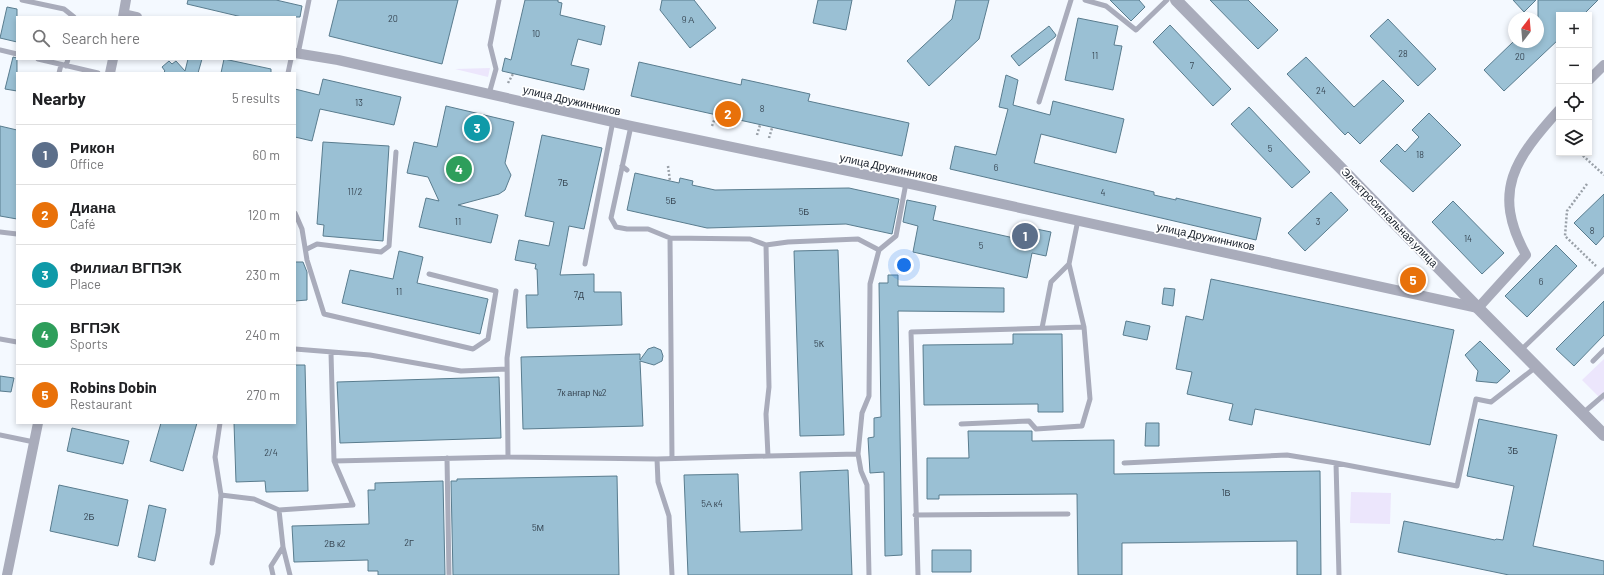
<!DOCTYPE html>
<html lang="en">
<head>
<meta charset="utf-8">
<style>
  body { margin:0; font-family:Barlow,sans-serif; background:#f2f2f2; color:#202124 }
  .controls { position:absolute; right:12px; top:12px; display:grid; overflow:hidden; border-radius:0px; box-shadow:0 2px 6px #0003 }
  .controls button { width:36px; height:36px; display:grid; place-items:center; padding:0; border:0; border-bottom:1px solid #e0e0e0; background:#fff; color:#202124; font:20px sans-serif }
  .compass { position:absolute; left:1508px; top:12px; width:36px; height:36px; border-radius:50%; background:#fff; box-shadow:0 2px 6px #0003; rotate:16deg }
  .you { position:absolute; left:904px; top:265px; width:14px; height:14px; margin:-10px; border:3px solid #fff; border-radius:50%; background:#1a73e8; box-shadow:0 0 0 6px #1a73e833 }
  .badge { display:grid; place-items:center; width:26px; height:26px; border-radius:50%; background:#1a6c12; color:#fff; font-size:13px; font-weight:700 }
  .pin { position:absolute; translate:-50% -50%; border:2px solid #fff; box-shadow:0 1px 4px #0006 }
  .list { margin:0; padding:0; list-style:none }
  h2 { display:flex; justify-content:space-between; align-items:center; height:52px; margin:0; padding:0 16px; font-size:17px }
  h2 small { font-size:13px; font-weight:400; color:#757577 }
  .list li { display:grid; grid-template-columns:26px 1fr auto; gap:12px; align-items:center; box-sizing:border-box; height:60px; padding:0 16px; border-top:1px solid #e0e0e0 }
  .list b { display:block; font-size:15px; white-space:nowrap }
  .list p { margin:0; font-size:13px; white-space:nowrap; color:#757577 }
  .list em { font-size:13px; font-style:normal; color:#757577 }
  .icon { flex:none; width:22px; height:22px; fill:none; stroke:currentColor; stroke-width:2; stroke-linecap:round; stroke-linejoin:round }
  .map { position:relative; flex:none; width:1604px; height:575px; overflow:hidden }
  .search { position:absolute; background:#fff; box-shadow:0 2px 6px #0003; left:16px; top:16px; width:280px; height:44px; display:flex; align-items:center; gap:10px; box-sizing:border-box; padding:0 14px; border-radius:0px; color:#757577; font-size:15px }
  .panel { position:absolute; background:#fff; box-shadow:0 2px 6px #0003; left:16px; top:72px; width:280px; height:352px; border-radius:0px }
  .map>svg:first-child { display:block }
</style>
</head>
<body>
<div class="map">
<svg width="1604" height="575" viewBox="0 0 1604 575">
  <rect width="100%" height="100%" fill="#f4f9ff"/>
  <path fill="#ece6fc" d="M 490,68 L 488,77 L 455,69 Z
    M 1604,359 L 1604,402 L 1582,380 Z
    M 1351,492 L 1391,493 L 1390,524 L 1350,523 Z"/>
  <path fill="#9ac0d4" stroke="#597c8e" d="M 188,0 L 276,0 L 302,6 L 300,17 L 242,17 L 187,4 Z
    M 338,0 L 458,0 L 442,64 L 329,36 Z
    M 525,0 L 558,0 L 558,2 L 562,3 L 560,15 L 605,26 L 601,45 L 578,39 L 571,65 L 589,69 L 584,90 L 502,71 L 505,58 L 511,60 Z
    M 662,0 L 694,0 L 716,28 L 690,48 L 660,10 Z
    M 818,0 L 852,0 L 846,30 L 813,23 Z
    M 956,0 L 989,0 L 979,39 L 929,86 L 907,61 L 952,19 Z
    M 1110,0 L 1139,0 L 1145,7 L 1131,21 Z
    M 1210,0 L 1248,0 L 1278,30 L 1258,49 Z
    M 1513,0 L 1536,0 L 1524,12 Z
    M 1538,0 L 1598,0 L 1583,15 L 1559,15 L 1559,39 L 1504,91 L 1484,70 L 1513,42 L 1538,42 Z
    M 7,7 L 17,9 L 17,42 L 0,38 Z
    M 1078,18 L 1118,26 L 1114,45 L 1122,46 L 1113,90 L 1065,80 Z
    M 1388,19 L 1436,69 L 1418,86 L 1370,36 Z
    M 1170,25 L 1231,89 L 1213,106 L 1153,42 Z
    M 1049,26 L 1056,35 L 1055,37 L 1019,66 L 1011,56 Z
    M 13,57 L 17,58 L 17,91 L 5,89 Z
    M 1306,57 L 1354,107 L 1383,80 L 1404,101 L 1360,144 L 1348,132 L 1345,135 L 1287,74 Z
    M 188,59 L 202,59 L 198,73 L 163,73 L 165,71 L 162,67 L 169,61 L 172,64 L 176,61 L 185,71 Z
    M 224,59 L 271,69 L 271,73 L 221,73 Z
    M 639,62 L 741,85 L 742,79 L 810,94 L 808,101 L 909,123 L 902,156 L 631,96 Z
    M 1006,75 L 1018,80 L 1013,105 L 1050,115 L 1053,101 L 1124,119 L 1116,153 L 1041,134 L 1034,163 L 1154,192 L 1154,195 L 1176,200 L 1176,198 L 1261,218 L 1256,240 L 950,169 L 955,146 L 996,155 L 1008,109 L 999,107 Z
    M 323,79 L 401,97 L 394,125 L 320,109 L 312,141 L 295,137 L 295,89 L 319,95 Z
    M 446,106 L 514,122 L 505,163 L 511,175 L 505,190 L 499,194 L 458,205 L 498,215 L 491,243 L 419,227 L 426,198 L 439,201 L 428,177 L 407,173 L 414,142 L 437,147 Z
    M 1249,107 L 1310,172 L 1292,188 L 1231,124 Z
    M 1429,113 L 1461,145 L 1413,192 L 1380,161 L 1397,144 L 1405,152 L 1419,137 L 1412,130 Z
    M 0,126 L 17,130 L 17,219 L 0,216 Z
    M 542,135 L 602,148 L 584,229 L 569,226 L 560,275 L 594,274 L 594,292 L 621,292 L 622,325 L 527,328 L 526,295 L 538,295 L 537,269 L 535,269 L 536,264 L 515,260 L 519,240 L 549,246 L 554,222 L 525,216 Z
    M 323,142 L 389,146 L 383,241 L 323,236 L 324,225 L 317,224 Z
    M 635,173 L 679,183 L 680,178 L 693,181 L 692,185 L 715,190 L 849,188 L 899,199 L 892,234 L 846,224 L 707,228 L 627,210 Z
    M 1331,192 L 1348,210 L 1305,251 L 1288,233 Z
    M 1604,194 L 1604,236 L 1596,245 L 1574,223 Z
    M 907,200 L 936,206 L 933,220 L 1014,238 L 1017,225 L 1051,232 L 1046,256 L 1032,253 L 1027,278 L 913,252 L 918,226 L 903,222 Z
    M 1453,201 L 1504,253 L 1482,274 L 1432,222 Z
    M 1556,245 L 1577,266 L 1527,317 L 1505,296 Z
    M 838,250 L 844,435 L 800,436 L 794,251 Z
    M 399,251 L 423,257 L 417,283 L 488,299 L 480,334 L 342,303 L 350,270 L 393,279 Z
    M 295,262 L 303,262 L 307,272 L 307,300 L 295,301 Z
    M 888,275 L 898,275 L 898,286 L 1004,288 L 1004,312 L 898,311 L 902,555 L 885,556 L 884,472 L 870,473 L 868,438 L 874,437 L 874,418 L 881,417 L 879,283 L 888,283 Z
    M 1211,279 L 1454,330 L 1430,445 L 1255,409 L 1252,425 L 1229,420 L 1233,404 L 1187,394 L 1192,372 L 1176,369 L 1186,316 L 1203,320 Z
    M 1164,288 L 1175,289 L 1173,306 L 1162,304 Z
    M 1604,301 L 1604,335 L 1574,366 L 1556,349 Z
    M 1126,321 L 1150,326 L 1147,340 L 1123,335 Z
    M 1013,334 L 1062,334 L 1063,412 L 1038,412 L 1038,404 L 924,405 L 923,345 L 1013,344 Z
    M 1480,341 L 1510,371 L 1497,383 L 1476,381 L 1478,371 L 1465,355 Z
    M 654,347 L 661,350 L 663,356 L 662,361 L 654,365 L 640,361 L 643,426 L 523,429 L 521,357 L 640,354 L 640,360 L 648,349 Z
    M 295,365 L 305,365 L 308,491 L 266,492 L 265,481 L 236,482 L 234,423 L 295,423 Z
    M 0,376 L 14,378 L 11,392 L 0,391 Z
    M 499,377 L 501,438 L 340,443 L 337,382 Z
    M 1479,419 L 1557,435 L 1533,546 L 1604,561 L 1604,575 L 1509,575 L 1398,552 L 1404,521 L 1495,540 L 1496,539 L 1503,540 L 1514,486 L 1467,476 Z
    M 161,423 L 197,423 L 183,471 L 150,461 Z
    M 1146,423 L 1159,423 L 1159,446 L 1145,446 Z
    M 72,428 L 129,441 L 123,464 L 67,451 Z
    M 968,431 L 1032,431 L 1032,441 L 1114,440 L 1114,474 L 1320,471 L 1321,575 L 1297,575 L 1297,541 L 1122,543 L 1122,575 L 1078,575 L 1077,494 L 939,495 L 939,499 L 927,499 L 927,458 L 969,458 Z
    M 848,470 L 852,575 L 688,575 L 684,475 L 738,474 L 740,532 L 802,530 L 800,472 Z
    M 617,476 L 619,575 L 453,575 L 451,481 L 457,481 L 457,479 Z
    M 443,481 L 445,575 L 378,575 L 378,571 L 368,571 L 368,560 L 294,562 L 292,526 L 369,524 L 368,490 L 375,490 L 375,483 Z
    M 59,485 L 128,500 L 118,546 L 50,531 Z
    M 149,505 L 166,509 L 155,561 L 138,557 Z
    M 932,550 L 971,550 L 971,572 L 932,572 Z"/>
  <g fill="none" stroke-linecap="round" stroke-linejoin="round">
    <path stroke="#99a0a8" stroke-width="2.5" stroke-dasharray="2 2" stroke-linecap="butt" d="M 508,83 L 513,74
      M 712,126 L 716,115
      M 757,135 L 760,125
      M 769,138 L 772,128
      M 1580,153 L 1604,175
      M 668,166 L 670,181
      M 1587,184 L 1567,211 L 1565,236 L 1596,266"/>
    <path stroke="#a9acbb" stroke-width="5" d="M 22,0 L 64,9 L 74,17
      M 1085,0 L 1106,6 L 1136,30 L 1167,0
      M 0,50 L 17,54
      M 298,54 L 309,0
      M 38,59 L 98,73
      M 66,66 L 68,59
      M 59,73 L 61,65
      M 288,73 L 291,59
      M 489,94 L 496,69 L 490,45 L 499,0
      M 1039,102 L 1071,0
      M 631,126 L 611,218 L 616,227 L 627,229 L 648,229 L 670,238
      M 622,166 L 627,170
      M 295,213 L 302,229 L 307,260 L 324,314 L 473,349 L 488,339 L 496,291 L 429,274
      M 1078,220 L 1069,264 L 1084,327
      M 0,232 L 17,234
      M 307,249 L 317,244 L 381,252 L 389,246 L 396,152
      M 585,264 L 613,121
      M 1042,328 L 1051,282 L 1069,264
      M 0,339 L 17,342
      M 295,349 L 370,355 L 461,371 L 507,369
      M 1521,350 L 1604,270
      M 1593,361 L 1604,350
      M 1583,413 L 1604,395
      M 220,423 L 215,457 L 221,495 L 254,499 L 279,510 L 353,505 L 334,461 L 331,353
      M 0,435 L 34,442
      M 768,456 L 858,454
      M 508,457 L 507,358 L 516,291
      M 447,458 L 449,575
      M 672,458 L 670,238 L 750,239 L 766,245
      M 334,461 L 508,457 L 657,459
      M 1124,463 L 1287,455 L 1336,463
      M 915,515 L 1068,514
      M 283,547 L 290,575
      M 212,563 L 218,533 L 221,495
      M 273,575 L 271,566 L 283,547 L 279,510
      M 672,575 L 669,516 L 658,482 L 657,459 L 768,456 L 766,414 L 769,387 L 766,245 L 788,242 L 858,239 L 879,250
      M 869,575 L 867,485 L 861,471 L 858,454 L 862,413 L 869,396 L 870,284 L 879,250 L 896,236 L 906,183
      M 918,575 L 911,332 L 1084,327 L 1090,399 L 1082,426 L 1036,429 L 1029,421 L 961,424
      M 1339,575 L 1336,463 L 1457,486 L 1476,399 L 1491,402 L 1536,367"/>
    <path stroke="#a9acbb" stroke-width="10" d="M 124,14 L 137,17
      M 123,17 L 126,0
      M 295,53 L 338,60 L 631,126 L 906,183 L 1478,308 L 1526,255 C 1491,191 1515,159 1559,110
      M 110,73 L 113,59
      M 1589,80 L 1604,65
      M 7,575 L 38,423"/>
    <path stroke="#a9acbb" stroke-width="12" d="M 1176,0 L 1478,308 L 1604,435"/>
  </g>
  <g text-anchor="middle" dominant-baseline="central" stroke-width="3.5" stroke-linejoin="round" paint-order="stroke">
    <g font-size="9" fill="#384754">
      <text x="393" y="18">20</text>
      <text x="688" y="19">9 А</text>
      <text x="536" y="33">10</text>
      <text x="1403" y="53">28</text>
      <text x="1095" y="55">11</text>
      <text x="1520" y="56">20</text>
      <text x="1192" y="65">7</text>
      <text x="1321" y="90">24</text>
      <text x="359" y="102">13</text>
      <text x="762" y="108">8</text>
      <text x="1270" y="148">5</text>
      <text x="1420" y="154">18</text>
      <text x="996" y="167">6</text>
      <text x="563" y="182">7Б</text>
      <text x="355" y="191">11/2</text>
      <text x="1103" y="192">4</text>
      <text x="671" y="200">5Б</text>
      <text x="804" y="211">5Б</text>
      <text x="458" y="221">11</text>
      <text x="1318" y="221">3</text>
      <text x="1592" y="230">8</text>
      <text x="1468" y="238">14</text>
      <text x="981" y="245">5</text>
      <text x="1541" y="281">6</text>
      <text x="399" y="291">11</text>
      <text x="579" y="294">7Д</text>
      <text x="819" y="343">5К</text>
      <text x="582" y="392">7к ангар №2</text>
      <text x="1513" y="450">3Б</text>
      <text x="271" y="452">2/4</text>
      <text x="1226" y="492">1В</text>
      <text x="712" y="503">5А к4</text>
      <text x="89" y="516">2Б</text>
      <text x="538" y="527">5М</text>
      <text x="409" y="542">2Г</text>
      <text x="335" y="543">2В к2</text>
    </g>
    <g font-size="11" fill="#171f2a" stroke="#fff">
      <text transform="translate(572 100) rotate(13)">улица Дружинников</text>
      <text transform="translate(889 167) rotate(12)">улица Дружинников</text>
      <text transform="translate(1390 217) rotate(46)">Электросигнальная улица</text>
      <text transform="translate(1206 236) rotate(12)">улица Дружинников</text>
    </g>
  </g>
</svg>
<div class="controls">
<button>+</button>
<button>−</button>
<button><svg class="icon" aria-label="locate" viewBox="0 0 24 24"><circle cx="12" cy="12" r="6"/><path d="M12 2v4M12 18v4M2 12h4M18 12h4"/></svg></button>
<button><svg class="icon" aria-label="layers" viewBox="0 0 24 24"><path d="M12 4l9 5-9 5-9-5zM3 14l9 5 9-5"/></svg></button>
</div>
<svg class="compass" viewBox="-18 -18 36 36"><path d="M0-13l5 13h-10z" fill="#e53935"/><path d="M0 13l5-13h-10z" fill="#757577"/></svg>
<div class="you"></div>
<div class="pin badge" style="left:1025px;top:236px;background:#5c6f8a">1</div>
<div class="pin badge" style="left:728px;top:114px;background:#e8710a">2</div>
<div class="pin badge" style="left:477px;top:128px;background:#0f9aa8">3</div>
<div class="pin badge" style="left:459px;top:169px;background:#2e9e5b">4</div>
<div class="pin badge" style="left:1413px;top:280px;background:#e8710a">5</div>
<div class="search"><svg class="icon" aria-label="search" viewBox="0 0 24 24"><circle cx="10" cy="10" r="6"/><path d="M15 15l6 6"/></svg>Search here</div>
<section class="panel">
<h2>Nearby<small>5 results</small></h2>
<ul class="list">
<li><span class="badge" style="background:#5c6f8a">1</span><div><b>Рикон</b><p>Office</p></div><em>60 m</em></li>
<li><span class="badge" style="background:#e8710a">2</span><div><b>Диана</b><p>Café</p></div><em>120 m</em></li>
<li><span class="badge" style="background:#0f9aa8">3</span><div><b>Филиал ВГПЭК</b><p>Place</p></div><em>230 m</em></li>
<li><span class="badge" style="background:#2e9e5b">4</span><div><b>ВГПЭК</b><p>Sports</p></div><em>240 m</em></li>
<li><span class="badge" style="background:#e8710a">5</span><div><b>Robins Dobin</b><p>Restaurant</p></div><em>270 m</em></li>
</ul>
</section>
</div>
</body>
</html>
